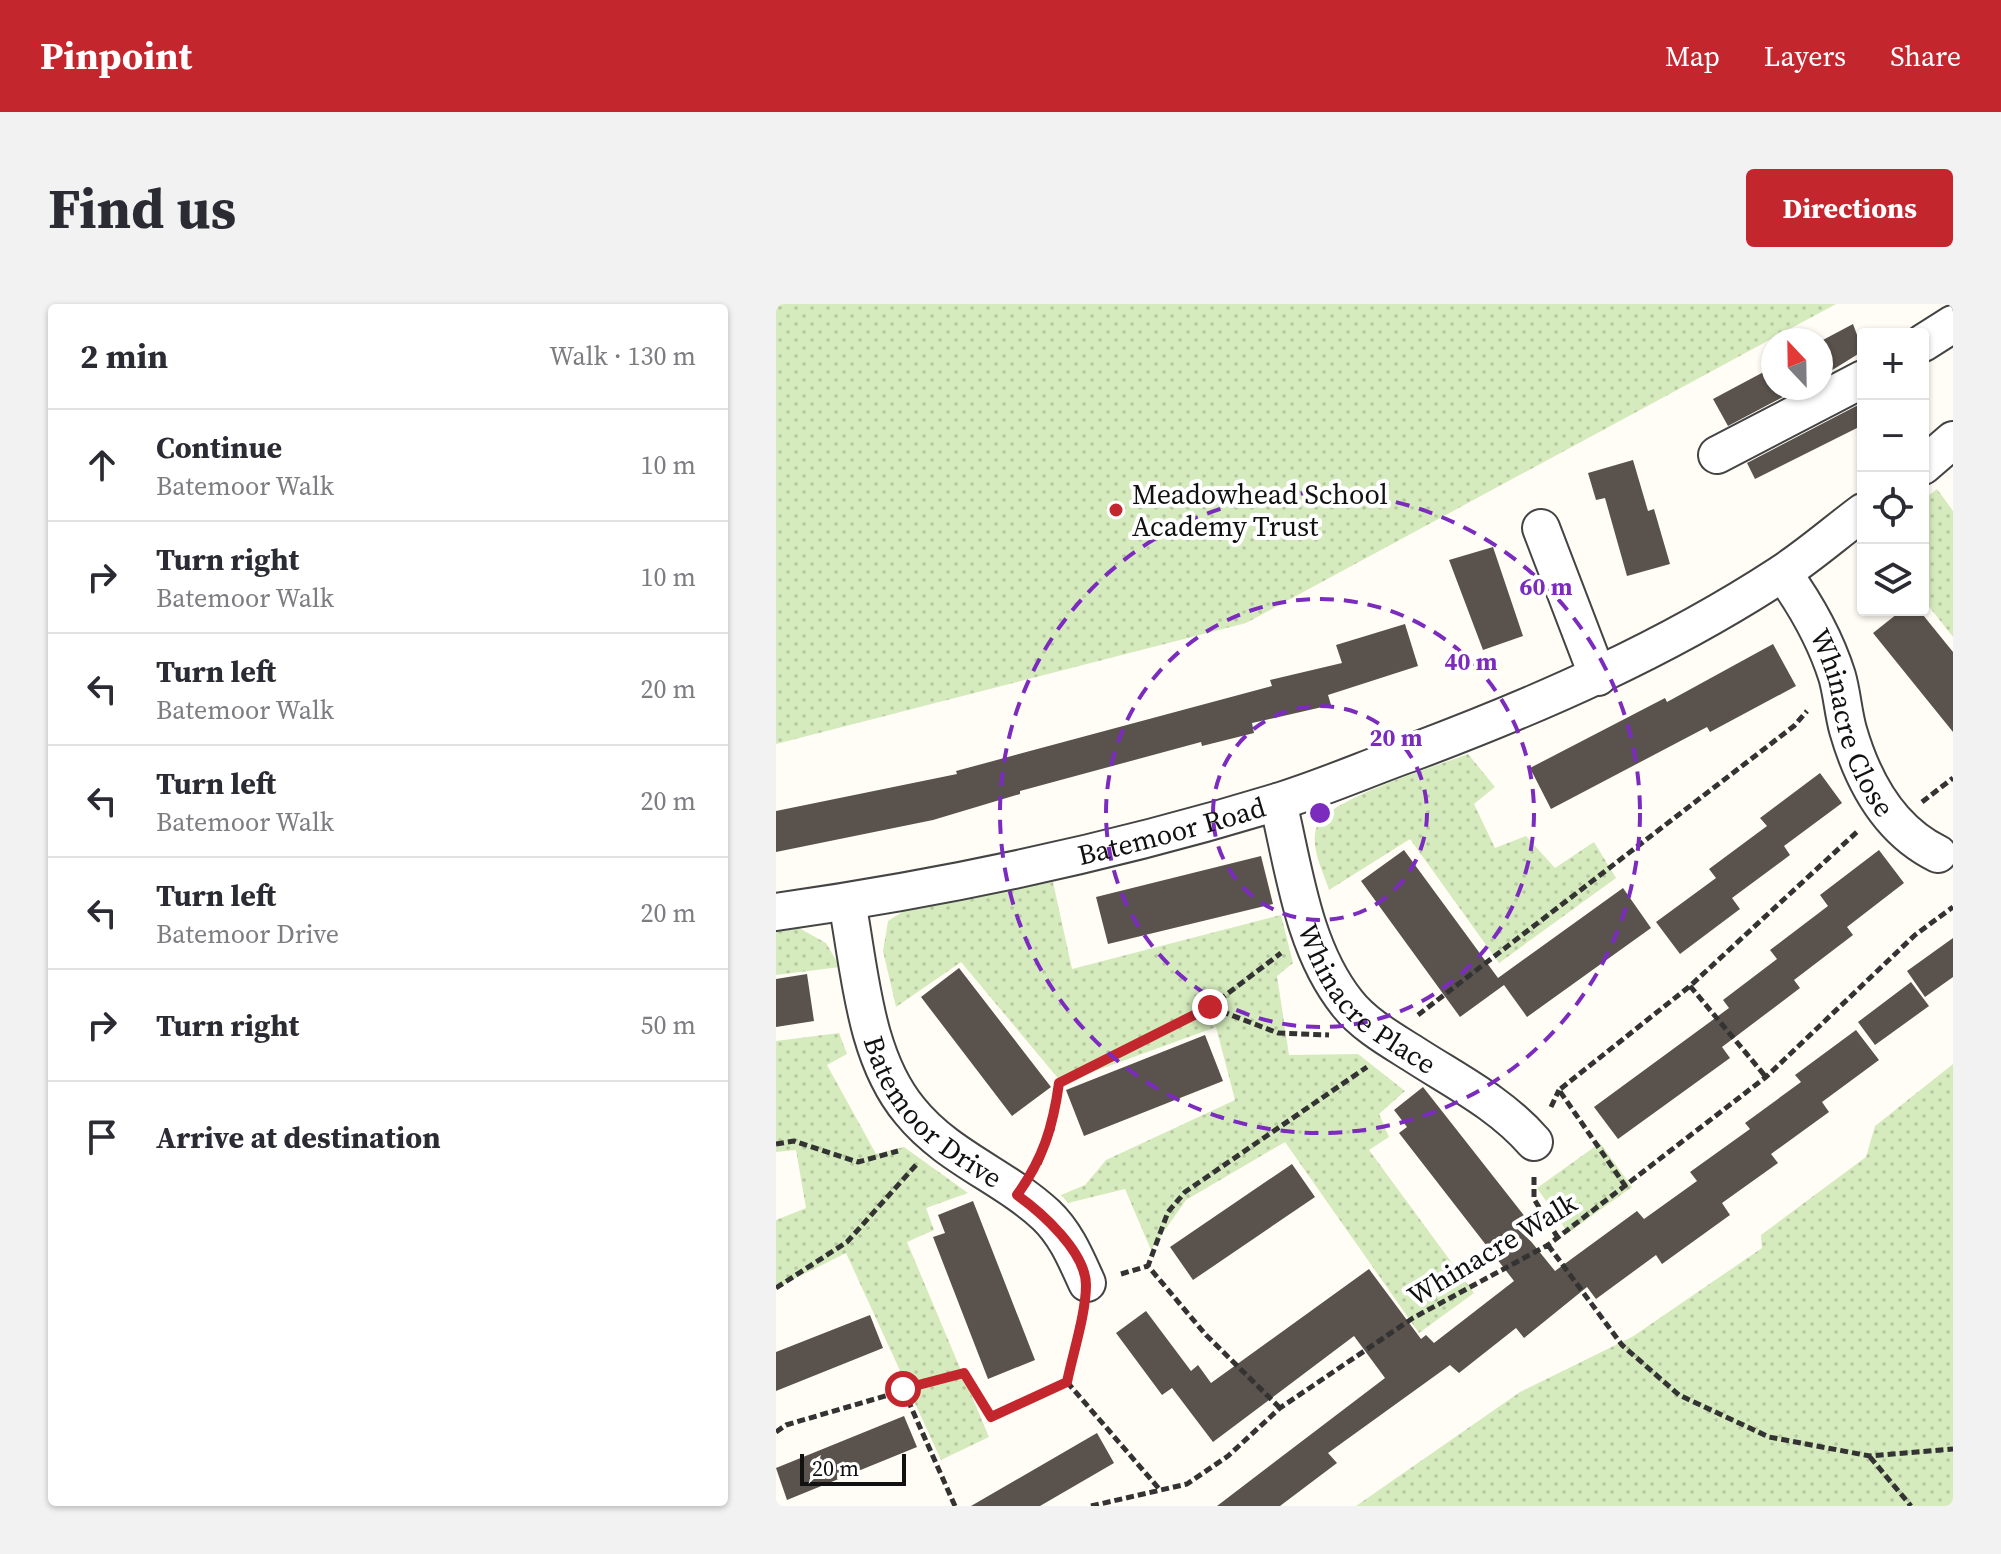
<!DOCTYPE html>
<html lang="en">
<head>
<meta charset="utf-8">
<style>
  body { margin:0; font-family:"Source Serif 4",serif; background:#f2f2f3; color:#2b2b33 }
  .controls { position:absolute; right:24px; top:24px; display:grid; overflow:hidden; border-radius:8px; box-shadow:0 2px 6px #0004 }
  .controls button { width:72px; height:72px; display:grid; place-items:center; padding:0; border:0; border-bottom:2px solid #e1e1e2; background:#fff; color:#2b2b33; font:40px sans-serif }
  .compass { position:absolute; left:985px; top:24px; width:72px; height:72px; border-radius:50%; background:#fff; box-shadow:0 2px 6px #0004; rotate:338deg }
  .scale { position:absolute; left:24px; bottom:20px; width:106px; box-sizing:border-box; padding-left:8px; border:4px solid #111; border-top:0; font-size:22px; line-height:28px; white-space:nowrap; color:#111; -webkit-text-stroke:6px #fff; paint-order:stroke }
  .stop { position:absolute; width:24px; height:24px; margin:-18px; border:6px solid #c4262e; border-radius:50%; background:#fff }
  .stop.end { background:#c4262e; border-color:#fff; box-shadow:0 2px 8px #0008 }
  .list { margin:0; padding:0; list-style:none }
  h2 { display:flex; justify-content:space-between; align-items:center; height:104px; margin:0; padding:0 32px; font-size:34px }
  h2 small { font-size:26px; font-weight:400; color:#7c7c81 }
  .list li { display:grid; grid-template-columns:52px 1fr auto; gap:24px; align-items:center; box-sizing:border-box; height:112px; padding:0 32px; border-top:2px solid #e1e1e2 }
  .list b { display:block; font-size:30px; white-space:nowrap }
  .list p { margin:0; font-size:26px; white-space:nowrap; color:#7c7c81 }
  .list em { font-size:26px; font-style:normal; color:#7c7c81 }
  .icon { flex:none; width:44px; height:44px; fill:none; stroke:currentColor; stroke-width:2; stroke-linecap:round; stroke-linejoin:round }
  .map { position:relative; flex:none; width:1177px; height:1202px; overflow:hidden; border-radius:8px }
  header { display:flex; align-items:center; gap:48px; box-sizing:border-box; height:112px; padding:0 40px; background:#c4262e; color:#fff }
  header strong { font-size:38px }
  nav { display:flex; gap:44px; margin-inline-start:auto; font-size:28px }
  .intro { display:flex; align-items:center; justify-content:space-between; box-sizing:border-box; height:192px; padding:0 48px }
  h1 { margin:0; font-size:56px }
  .button { padding:20px 36px; border-radius:8px; background:#c4262e; color:#fff; font-size:28px; font-weight:700 }
  main { display:flex; gap:48px; padding:0 48px }
  aside { flex:1; background:#fff; border-radius:8px; box-shadow:0 2px 6px #0004 }
  .map>svg:first-child { display:block }
</style>
</head>
<body>
<header>
<strong>Pinpoint</strong>
<nav><a>Map</a><a>Layers</a><a>Share</a></nav>
</header>
<div class="intro"><h1>Find us</h1><a class="button">Directions</a></div>
<main>
<aside>
<h2>2 min<small>Walk · 130 m</small></h2>
<ul class="list">
<li><svg class="icon" aria-label="ahead" viewBox="0 0 24 24"><path d="M12 20V5M6 11l6-6 6 6"/></svg><div><b>Continue</b><p>Batemoor Walk</p></div><em>10 m</em></li>
<li><svg class="icon" aria-label="right" viewBox="0 0 24 24"><path d="M7 20v-9h11M14 6l5 5-5 5"/></svg><div><b>Turn right</b><p>Batemoor Walk</p></div><em>10 m</em></li>
<li><svg class="icon" aria-label="left" viewBox="0 0 24 24"><path d="M17 20v-9H6M10 6l-5 5 5 5"/></svg><div><b>Turn left</b><p>Batemoor Walk</p></div><em>20 m</em></li>
<li><svg class="icon" aria-label="left" viewBox="0 0 24 24"><path d="M17 20v-9H6M10 6l-5 5 5 5"/></svg><div><b>Turn left</b><p>Batemoor Walk</p></div><em>20 m</em></li>
<li><svg class="icon" aria-label="left" viewBox="0 0 24 24"><path d="M17 20v-9H6M10 6l-5 5 5 5"/></svg><div><b>Turn left</b><p>Batemoor Drive</p></div><em>20 m</em></li>
<li><svg class="icon" aria-label="right" viewBox="0 0 24 24"><path d="M7 20v-9h11M14 6l5 5-5 5"/></svg><div><b>Turn right</b></div><em>50 m</em></li>
<li><svg class="icon" aria-label="arrive" viewBox="0 0 24 24"><path d="M6 21V4h12l-3 4 3 4H6"/></svg><div><b>Arrive at destination</b></div></li>
</ul>
</aside>
<div class="map">
<svg width="1177" height="1202" viewBox="0 0 1177 1202">
  <defs>
    <pattern id="grass-dots" width="8" height="8" patternUnits="userSpaceOnUse" patternTransform="scale(2)"><rect width="8" height="8" fill="#d5ebbd"/><path d="M2 2h.1M6 6h.1" fill="none" stroke="#b6c8a1" stroke-width="1.8" stroke-linecap="round"/></pattern>
  </defs>
  <rect width="100%" height="100%" fill="#fffdf5"/>
  <path fill="url(#grass-dots)" d="M 0,0 L 1060,0 L 470,319 L 0,440 Z
    M 1161,185 L 1177,207 L 1177,333 L 1147,295 L 1147,196 Z
    M 692,450 L 719,483 L 698,500 L 719,544 L 750,532 L 779,564 L 818,538 L 840,574 L 723,659 L 634,535 L 553,586 C 547,567 532,540 542,520 C 556,494 661,462 692,450 Z
    M 277,578 L 296,665 L 505,611 L 517,659 L 501,672 L 513,751 L 582,750 L 629,787 L 603,810 L 613,833 L 593,846 L 698,989 L 643,1029 L 509,838 L 410,896 L 375,946 L 349,885 L 292,899 L 285,891 L 309,881 L 330,856 L 459,796 L 440,723 L 286,779 L 185,658 L 120,703 L 107,647 L 112,617 L 131,605 Z
    M 23,624 L 50,639 L 64,663 L 0,671 L 0,628 Z
    M 63,729 L 71,750 L 51,761 L 100,850 L 128,843 L 192,889 L 150,904 L 158,926 L 131,938 L 213,1133 L 165,1156 L 70,949 L 0,984 L 0,916 L 30,904 L 20,846 L 0,848 L 0,737 Z
    M 1177,760 L 1177,1202 L 580,1202 L 744,1088 L 856,1033 L 986,944 L 985,931 L 1090,853 L 1099,822 Z
    M 824,839 L 856,883 L 792,929 L 761,884 Z"/>
  <path fill="#5a524d" d="M 1077,20 L 1087,47 L 1045,73 L 1045,37 Z
    M 997,63 L 997,84 L 1024,84 L 952,122 L 937,95 Z
    M 1086,99 L 1087,121 L 979,175 L 971,159 Z
    M 857,156 L 872,207 L 878,205 L 894,260 L 851,272 L 829,194 L 820,196 L 812,169 Z
    M 717,243 L 747,332 L 707,346 L 673,256 Z
    M 1126,306 L 1143,306 L 1177,348 L 1177,428 L 1097,329 Z
    M 629,320 L 642,362 L 552,391 L 555,401 L 476,419 L 478,429 L 426,442 L 425,438 L 244,487 L 244,490 L 157,516 L 0,548 L 0,507 L 181,470 L 180,467 L 496,382 L 494,376 L 566,359 L 560,341 Z
    M 997,340 L 1020,382 L 934,428 L 931,423 L 775,505 L 754,464 L 889,394 L 891,398 Z
    M 1044,469 L 1066,499 L 1008,542 L 1014,551 L 956,594 L 964,605 L 904,650 L 880,618 L 940,574 L 933,565 L 991,522 L 984,514 Z
    M 628,546 L 722,674 L 847,584 L 875,624 L 751,713 L 728,681 L 684,713 L 585,577 Z
    M 1103,546 L 1128,579 L 1071,623 L 1077,631 L 1018,676 L 1024,684 L 946,743 L 954,754 L 842,835 L 818,803 L 953,704 L 947,696 L 1001,655 L 994,646 L 1052,602 L 1044,591 Z
    M 485,552 L 497,600 L 332,640 L 320,593 Z
    M 1177,634 L 1177,673 L 1149,693 L 1131,667 Z
    M 183,664 L 275,783 L 236,812 L 145,693 Z
    M 31,670 L 38,717 L 0,723 L 0,675 Z
    M 1135,678 L 1153,702 L 1099,741 L 1082,718 Z
    M 1080,726 L 1103,756 L 1046,798 L 1053,808 L 995,850 L 1002,859 L 946,899 L 954,911 L 886,960 L 880,951 L 820,995 L 811,983 L 748,1034 L 740,1024 L 683,1069 L 674,1061 L 552,1149 L 561,1159 L 504,1202 L 441,1202 L 609,1074 L 578,1032 L 437,1138 L 396,1084 L 386,1091 L 340,1029 L 370,1007 L 415,1067 L 422,1061 L 435,1079 L 593,965 L 645,1035 L 650,1031 L 658,1039 L 738,977 L 623,829 L 631,823 L 618,806 L 647,783 L 754,919 L 745,925 L 779,967 L 861,907 L 868,915 L 921,877 L 914,868 L 974,825 L 969,819 L 1025,778 L 1019,771 Z
    M 429,731 L 447,777 L 308,832 L 290,786 Z
    M 516,860 L 539,893 L 417,976 L 394,943 Z
    M 197,897 L 259,1056 L 212,1075 L 157,933 L 169,929 L 162,911 Z
    M 94,1011 L 107,1044 L 0,1087 L 0,1048 Z
    M 128,1112 L 141,1143 L 11,1196 L 0,1164 Z
    M 321,1129 L 338,1159 L 264,1202 L 195,1202 Z"/>
  <g fill="none" stroke-linecap="round" stroke-linejoin="round">
    <g stroke="#444" stroke-width="40">
      <g id="minor">
        <path d="M 1147,39 L 1177,20"/>
        <path d="M 941,151 L 1087,75"/>
        <path d="M 1147,162 L 1177,136"/>
        <path d="M 765,224 L 822,373"/>
        <path id="s1" d="M 1007,269 C 1030,301 1049,334 1061,372 C 1066,389 1067,408 1072,426 C 1087,478 1113,526 1162,550"/>
        <path id="s2" d="M 502,498 C 518,565 527,644 571,699 C 588,721 617,737 639,751 C 681,778 725,800 758,838"/>
        <path id="s3" d="M 71,598 C 84,666 88,752 134,807 C 171,853 228,872 270,911 C 290,930 300,955 311,979"/>
        <path id="s4" d="M 0,608 C 168,584 338,548 501,498 C 547,484 592,464 637,448 C 765,400 890,345 1005,270 C 1034,251 1060,228 1087,208"/>
      </g>
    </g>
    <path stroke="#333" stroke-width="5" stroke-dasharray="8 4" stroke-linecap="butt" d="M 1146,498 L 1177,474
      M 914,682 L 990,773
      M 434,703 L 502,729 L 553,731
      M 642,711 L 1018,422 L 1031,407
      M 775,803 L 783,786
      M 0,840 L 18,837 L 82,858 L 122,847
      M 263,860 L 276,826 L 283,779 L 434,703 L 505,649
      M 758,873 L 758,895 L 782,934
      M 850,883 L 783,786 L 914,682 L 1083,526
      M 772,941 L 846,1041 L 903,1091 L 993,1133 L 1094,1152 L 1177,1145
      M 345,970 L 372,962
      M 0,984 L 71,938 L 140,861
      M 291,1078 L 385,1187
      M 127,1085 L 179,1202
      M 504,1104 L 430,1031 L 372,962 L 392,908 L 409,888 L 591,763
      M 0,1128 L 10,1121 L 188,1069 L 215,1113 L 291,1078 L 304,1013
      M 1094,1153 L 1135,1202
      M 315,1202 L 411,1180 L 452,1152 L 504,1104 L 637,1014 L 772,941 L 990,773 L 1139,631 L 1177,603"/>
    <use href="#minor" stroke="#fff" stroke-width="36"/>
  </g>
  <g fill="none" stroke-linecap="round" stroke-linejoin="round">
    <path stroke="#c4262e" stroke-width="10" d="M 127,1085 L 188,1069 L 215,1113 L 291,1078 C 297,1049 310,1009 310,981 C 310,948 265,908 241,891 C 267,855 277,823 283,779 L 434,703"/>
  </g>
  <g fill="none" stroke="#7b2cbf" stroke-width="4" stroke-dasharray="14 10">
    <circle cx="544" cy="509" r="107"/>
    <circle cx="544" cy="509" r="214"/>
    <circle cx="544" cy="509" r="320"/>
  </g>
  <circle fill="#c4262e" stroke="#fff" stroke-width="3" cx="340" cy="206" r="8"/>
  <g text-anchor="middle" dominant-baseline="central" stroke-width="8" stroke-linejoin="round" paint-order="stroke">
    <g font-size="28" fill="#111" stroke="#fff" text-anchor="start">
      <text x="356" y="190">Meadowhead School<tspan x="356" dy="32">Academy Trust</tspan></text>
    </g>
    <g font-size="28" fill="#111" stroke="#fff">
      <text stroke="none"><textPath href="#s1" startOffset="166">Whinacre Close</textPath></text>
      <text stroke="none"><textPath href="#s4" startOffset="404">Batemoor Road</textPath></text>
      <text stroke="none"><textPath href="#s2" startOffset="224">Whinacre Place</textPath></text>
      <text stroke="none"><textPath href="#s3" startOffset="236">Batemoor Drive</textPath></text>
      <text transform="translate(716 945) rotate(-31)">Whinacre Walk</text>
    </g>
  </g>
  <circle cx="544" cy="509" r="12" fill="#7b2cbf" stroke="#fff" stroke-width="4"/>
  <g font-size="24" text-anchor="middle" font-weight="bold" fill="#7b2cbf" stroke="#fff" stroke-width="8" stroke-linejoin="round" paint-order="stroke">
    <text x="770" y="291">60 m</text>
    <text x="695" y="366">40 m</text>
    <text x="620" y="442">20 m</text>
  </g>
</svg>
<div class="controls">
<button>+</button>
<button>−</button>
<button><svg class="icon" aria-label="locate" viewBox="0 0 24 24"><circle cx="12" cy="12" r="6"/><path d="M12 2v4M12 18v4M2 12h4M18 12h4"/></svg></button>
<button><svg class="icon" aria-label="layers" viewBox="0 0 24 24"><path d="M12 4l9 5-9 5-9-5zM3 14l9 5 9-5"/></svg></button>
</div>
<svg class="compass" viewBox="-18 -18 36 36"><path d="M0-13l5 13h-10z" fill="#e53935"/><path d="M0 13l5-13h-10z" fill="#7c7c81"/></svg>
<div class="scale">20 m</div>
<div class="stop" style="left:127px;top:1085px"></div>
<div class="stop end" style="left:434px;top:703px"></div>
</div>
</main>
</body>
</html>
